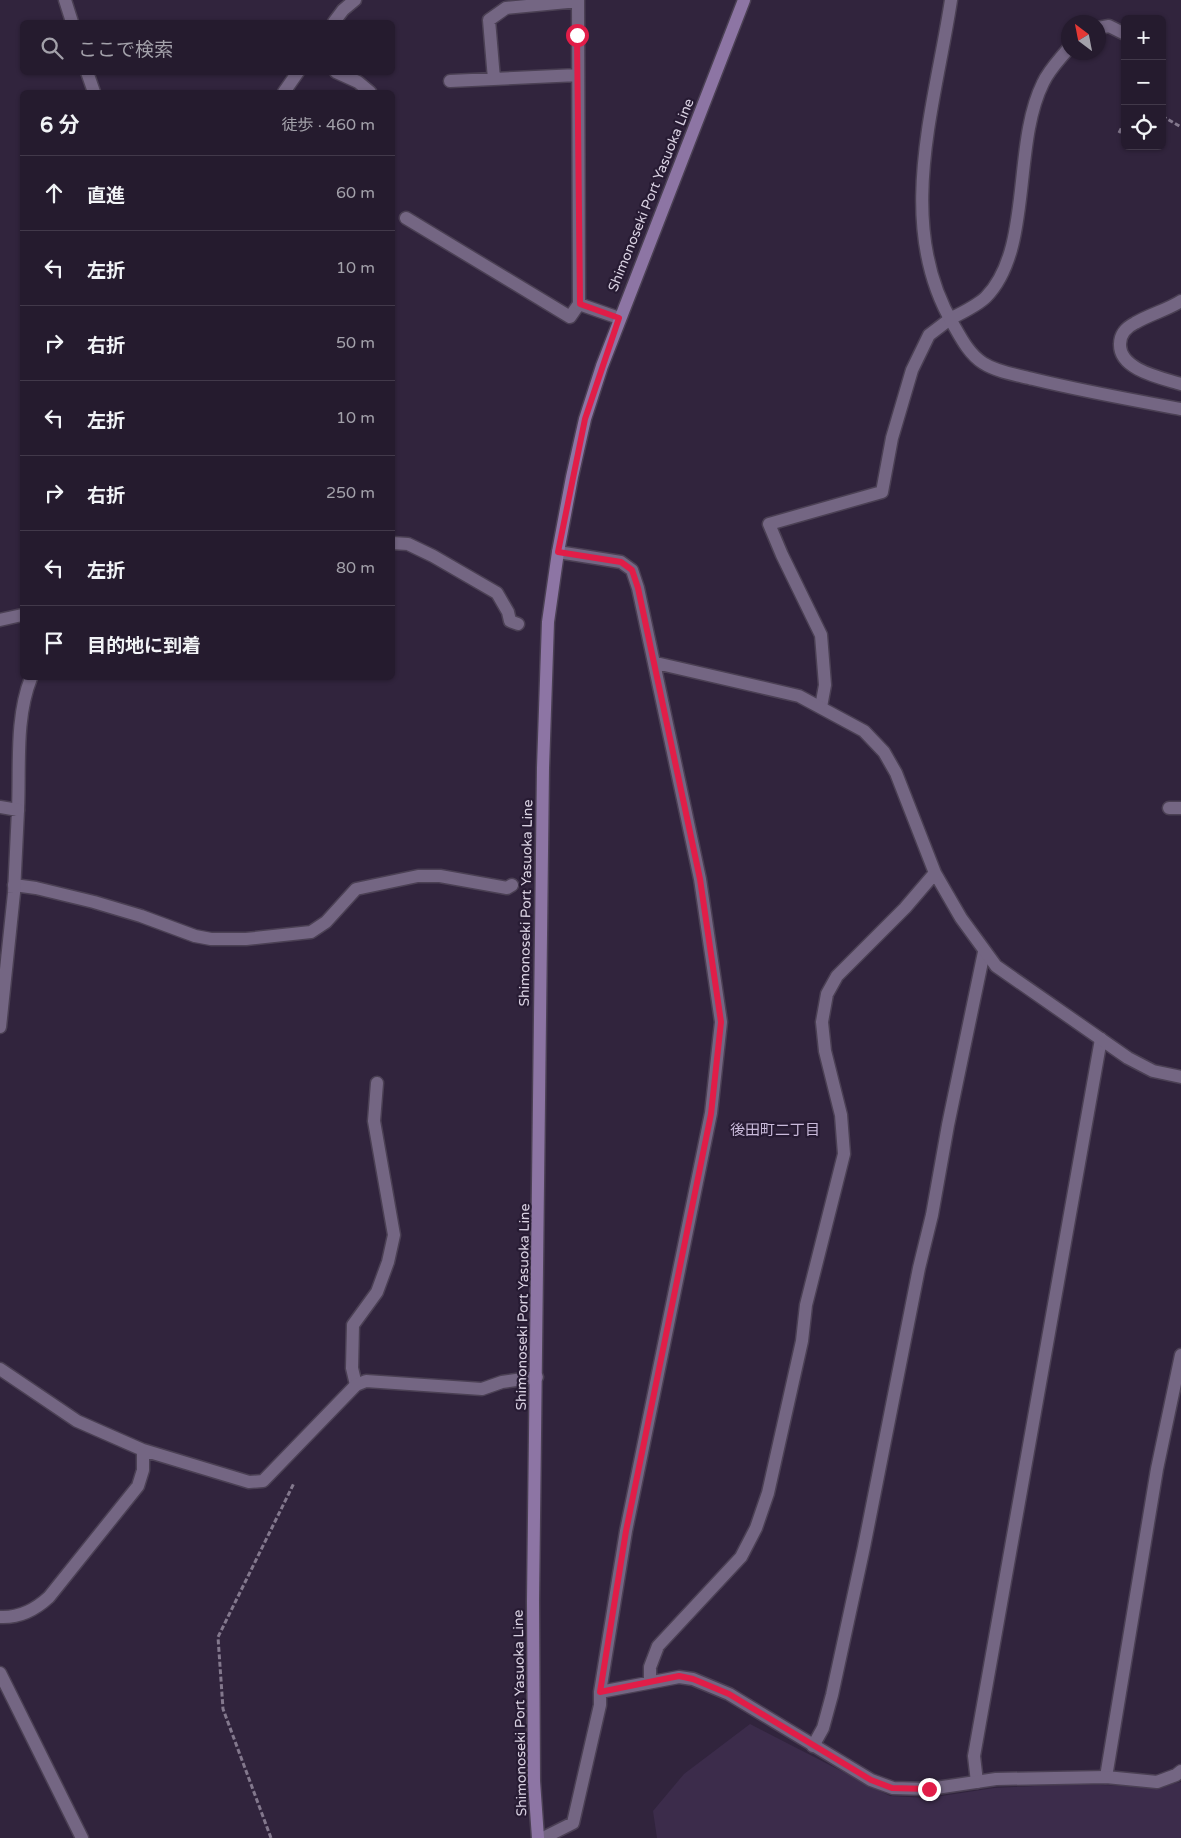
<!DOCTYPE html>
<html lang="ja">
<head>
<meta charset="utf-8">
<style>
  body { margin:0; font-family:"Varela Round","Noto Sans JP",sans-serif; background:#31283a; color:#f1f3f6 }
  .controls { position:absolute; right:15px; top:15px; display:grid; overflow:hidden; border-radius:8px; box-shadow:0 1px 4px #0004 }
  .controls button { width:45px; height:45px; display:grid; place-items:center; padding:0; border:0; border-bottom:1px solid #42394a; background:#251b2e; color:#f1f3f6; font:25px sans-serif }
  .compass { position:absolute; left:1061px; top:15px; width:45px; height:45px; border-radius:50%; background:#251b2e; box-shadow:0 1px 4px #0004; rotate:328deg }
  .stop { position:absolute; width:15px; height:15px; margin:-11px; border:4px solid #e11d48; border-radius:50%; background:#fff }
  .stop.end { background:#e11d48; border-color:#fff; box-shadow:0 1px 5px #0008 }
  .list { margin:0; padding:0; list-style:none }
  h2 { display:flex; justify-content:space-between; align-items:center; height:65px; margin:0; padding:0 20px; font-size:21px }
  h2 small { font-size:16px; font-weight:400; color:#a3a1aa }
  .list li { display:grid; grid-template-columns:32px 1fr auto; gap:15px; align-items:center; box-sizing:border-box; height:75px; padding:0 20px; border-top:1px solid #42394a }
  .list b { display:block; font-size:19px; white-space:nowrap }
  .list em { font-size:16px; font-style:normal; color:#a3a1aa }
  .icon { flex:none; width:28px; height:28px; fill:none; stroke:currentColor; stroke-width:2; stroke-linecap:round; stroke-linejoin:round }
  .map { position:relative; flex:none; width:1181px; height:1838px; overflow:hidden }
  .search { position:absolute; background:#251b2e; box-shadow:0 1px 4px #0004; left:20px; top:20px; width:375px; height:55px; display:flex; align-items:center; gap:12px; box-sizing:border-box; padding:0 18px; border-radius:8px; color:#a3a1aa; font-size:19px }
  .panel { position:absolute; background:#251b2e; box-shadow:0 1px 4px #0004; left:20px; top:90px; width:375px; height:590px; border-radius:8px }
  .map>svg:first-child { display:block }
</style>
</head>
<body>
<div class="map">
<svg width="1181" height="1838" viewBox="0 0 1181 1838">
  <rect width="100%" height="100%" fill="#31243d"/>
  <path fill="#3c2c4b" d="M 750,1724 L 890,1796 L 928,1798 L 994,1788 L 1073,1784 L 1157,1787 L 1181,1782 L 1181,1838 L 657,1838 L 653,1811 L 684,1774 Z"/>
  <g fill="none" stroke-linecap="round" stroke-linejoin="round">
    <g stroke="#4b4054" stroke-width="15">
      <path id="service" d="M 334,22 L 343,10 L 355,0
        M 336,72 L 358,82 L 370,92
        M 284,92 L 298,72
        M 406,218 L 570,317 L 579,304
        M 392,543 L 408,544 L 433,556 L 497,593 L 508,612 L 510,621 L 518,624
        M 821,707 L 825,685 L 821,635 L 782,555 L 769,524 L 882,492 L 892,438 L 912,370 L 929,335 L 950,319
        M 1169,808 L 1181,808
        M 18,810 C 20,767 15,718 31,678
        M 14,885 L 36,888 L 94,902 L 141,916 L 195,936 L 211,939 L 246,939 L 311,932 L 326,922 L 356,889 L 418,876 L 440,876 L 507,888 L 512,885
        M 356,1385 L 352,1368 L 353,1325 L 377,1292 L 388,1262 L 394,1235 L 374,1121 L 377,1083
        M 0,1673 L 82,1838
        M 813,1746 L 823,1728 L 832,1695 L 864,1547 L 919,1268 L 932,1215 L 948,1125 L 984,952
        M 1106,1777 L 1157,1469 L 1181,1355
        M 977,1782 L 974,1756 L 1101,1039"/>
    </g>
    <g stroke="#4b4054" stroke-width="15">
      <path id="minor" d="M 65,0 L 72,22
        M 578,0 L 579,304 L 619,318
        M 951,0 C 935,106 894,225 953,324 C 961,338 969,354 983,363 C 997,372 1017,375 1033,379 C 1082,391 1132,400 1181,409
        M 1098,28 L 1109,26 L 1125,34
        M 87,72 L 94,92
        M 494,79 L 489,20 L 506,8 L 578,1
        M 450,81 L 578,75
        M 1181,301 C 1167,310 1150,314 1135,323 C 1127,327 1120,334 1120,344 C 1119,370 1162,378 1181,384
        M 950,319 C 961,313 977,306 986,297 C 1033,249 1012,145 1043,83 C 1049,70 1060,59 1068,49
        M 0,620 L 22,615
        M 656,663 L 799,696 L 864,731 L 884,752 L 896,773 L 935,873 L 961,918 L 996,966 L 1128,1058 L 1153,1071 L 1181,1077
        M 0,807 L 18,810 L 14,893 L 0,1027
        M 0,1369 L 77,1421 L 143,1450 L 249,1482 L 263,1481 L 356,1385 L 366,1381 L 482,1389 L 502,1382 L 537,1377
        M 0,1617 C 19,1618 35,1610 49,1597 L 138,1486 L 143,1470 L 143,1450
        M 650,1681 L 650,1667 L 658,1646 L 741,1557 L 756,1528 L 768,1493 L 802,1341 L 806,1305 L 844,1154 L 841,1115 L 825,1051 L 822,1022 L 827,994 L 837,976 L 905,908 L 935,873
        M 600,1692 L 679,1677 L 693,1679 L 729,1694 L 871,1780 L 893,1788 L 929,1789 L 996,1779 L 1106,1777 L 1157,1782 L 1176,1775 L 1181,1771
        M 543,1838 L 573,1823 L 600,1705 L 600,1692 L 626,1531 L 711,1113 L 721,1022 L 700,879 L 638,588 L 632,570 L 621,562 L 558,552"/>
    </g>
    <g stroke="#4b4054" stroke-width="15">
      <path id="secondary" d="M 538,1838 L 534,1781 L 533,1601 L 543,768 L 548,622 L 558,552 L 572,477 L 585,419 L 602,366 L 744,0"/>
    </g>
    <path stroke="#83788d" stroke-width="3" stroke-dasharray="5 2.5" stroke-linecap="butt" d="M 1162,116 L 1181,127
      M 1119,133 L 1125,121
      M 271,1838 L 223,1709 L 218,1637 L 294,1483"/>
    <use href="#service" stroke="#746683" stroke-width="12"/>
    <use href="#minor" stroke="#746683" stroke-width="12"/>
    <use href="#secondary" stroke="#8d75a4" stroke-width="12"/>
  </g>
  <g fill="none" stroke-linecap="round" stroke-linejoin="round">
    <path stroke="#e11d48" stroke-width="6" d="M 577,35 L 580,304 L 619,318 L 585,419 L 558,552 L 621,562 L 632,570 L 638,588 L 700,879 L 721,1022 L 711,1114 L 626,1531 L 600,1692 L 679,1676 L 693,1679 L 729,1694 L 871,1780 L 892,1788 L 929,1789"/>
  </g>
  <g text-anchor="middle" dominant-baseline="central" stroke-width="4.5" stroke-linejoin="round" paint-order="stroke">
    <g font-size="14" fill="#d8d0e1" stroke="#271b33">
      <text transform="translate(651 195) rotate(-68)">Shimonoseki Port Yasuoka Line</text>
      <text transform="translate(526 903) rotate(-89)">Shimonoseki Port Yasuoka Line</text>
      <text transform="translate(523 1307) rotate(-89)">Shimonoseki Port Yasuoka Line</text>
      <text transform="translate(520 1713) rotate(-91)">Shimonoseki Port Yasuoka Line</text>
    </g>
    <g font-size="15" fill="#c9bada" stroke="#271b33">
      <text x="775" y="1130">後田町二丁目</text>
    </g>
  </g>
</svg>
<div class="controls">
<button>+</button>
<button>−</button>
<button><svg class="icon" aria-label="locate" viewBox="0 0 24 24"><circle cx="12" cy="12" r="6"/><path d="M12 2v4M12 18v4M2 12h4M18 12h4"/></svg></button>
</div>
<svg class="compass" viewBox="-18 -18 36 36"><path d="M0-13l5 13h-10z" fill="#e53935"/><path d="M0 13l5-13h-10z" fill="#a3a1aa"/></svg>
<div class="stop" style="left:577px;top:35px"></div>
<div class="stop end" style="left:929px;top:1789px"></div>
<div class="search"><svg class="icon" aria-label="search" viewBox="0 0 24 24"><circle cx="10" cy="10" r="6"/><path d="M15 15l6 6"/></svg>ここで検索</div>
<section class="panel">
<h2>6 分<small>徒歩 · 460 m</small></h2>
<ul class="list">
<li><svg class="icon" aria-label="ahead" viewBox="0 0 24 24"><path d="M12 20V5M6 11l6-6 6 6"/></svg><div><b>直進</b></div><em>60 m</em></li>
<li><svg class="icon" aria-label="left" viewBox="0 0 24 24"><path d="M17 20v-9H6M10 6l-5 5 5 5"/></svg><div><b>左折</b></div><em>10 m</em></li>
<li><svg class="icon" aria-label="right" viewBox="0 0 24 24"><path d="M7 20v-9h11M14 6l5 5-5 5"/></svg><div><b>右折</b></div><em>50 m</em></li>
<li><svg class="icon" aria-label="left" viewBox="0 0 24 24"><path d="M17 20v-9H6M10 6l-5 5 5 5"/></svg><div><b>左折</b></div><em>10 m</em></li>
<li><svg class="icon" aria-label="right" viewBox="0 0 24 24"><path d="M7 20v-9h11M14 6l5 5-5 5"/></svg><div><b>右折</b></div><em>250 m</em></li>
<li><svg class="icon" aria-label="left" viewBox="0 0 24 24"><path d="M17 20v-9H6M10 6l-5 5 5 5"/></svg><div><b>左折</b></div><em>80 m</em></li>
<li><svg class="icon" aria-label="arrive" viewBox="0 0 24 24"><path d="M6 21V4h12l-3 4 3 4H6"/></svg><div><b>目的地に到着</b></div></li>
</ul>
</section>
</div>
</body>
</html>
